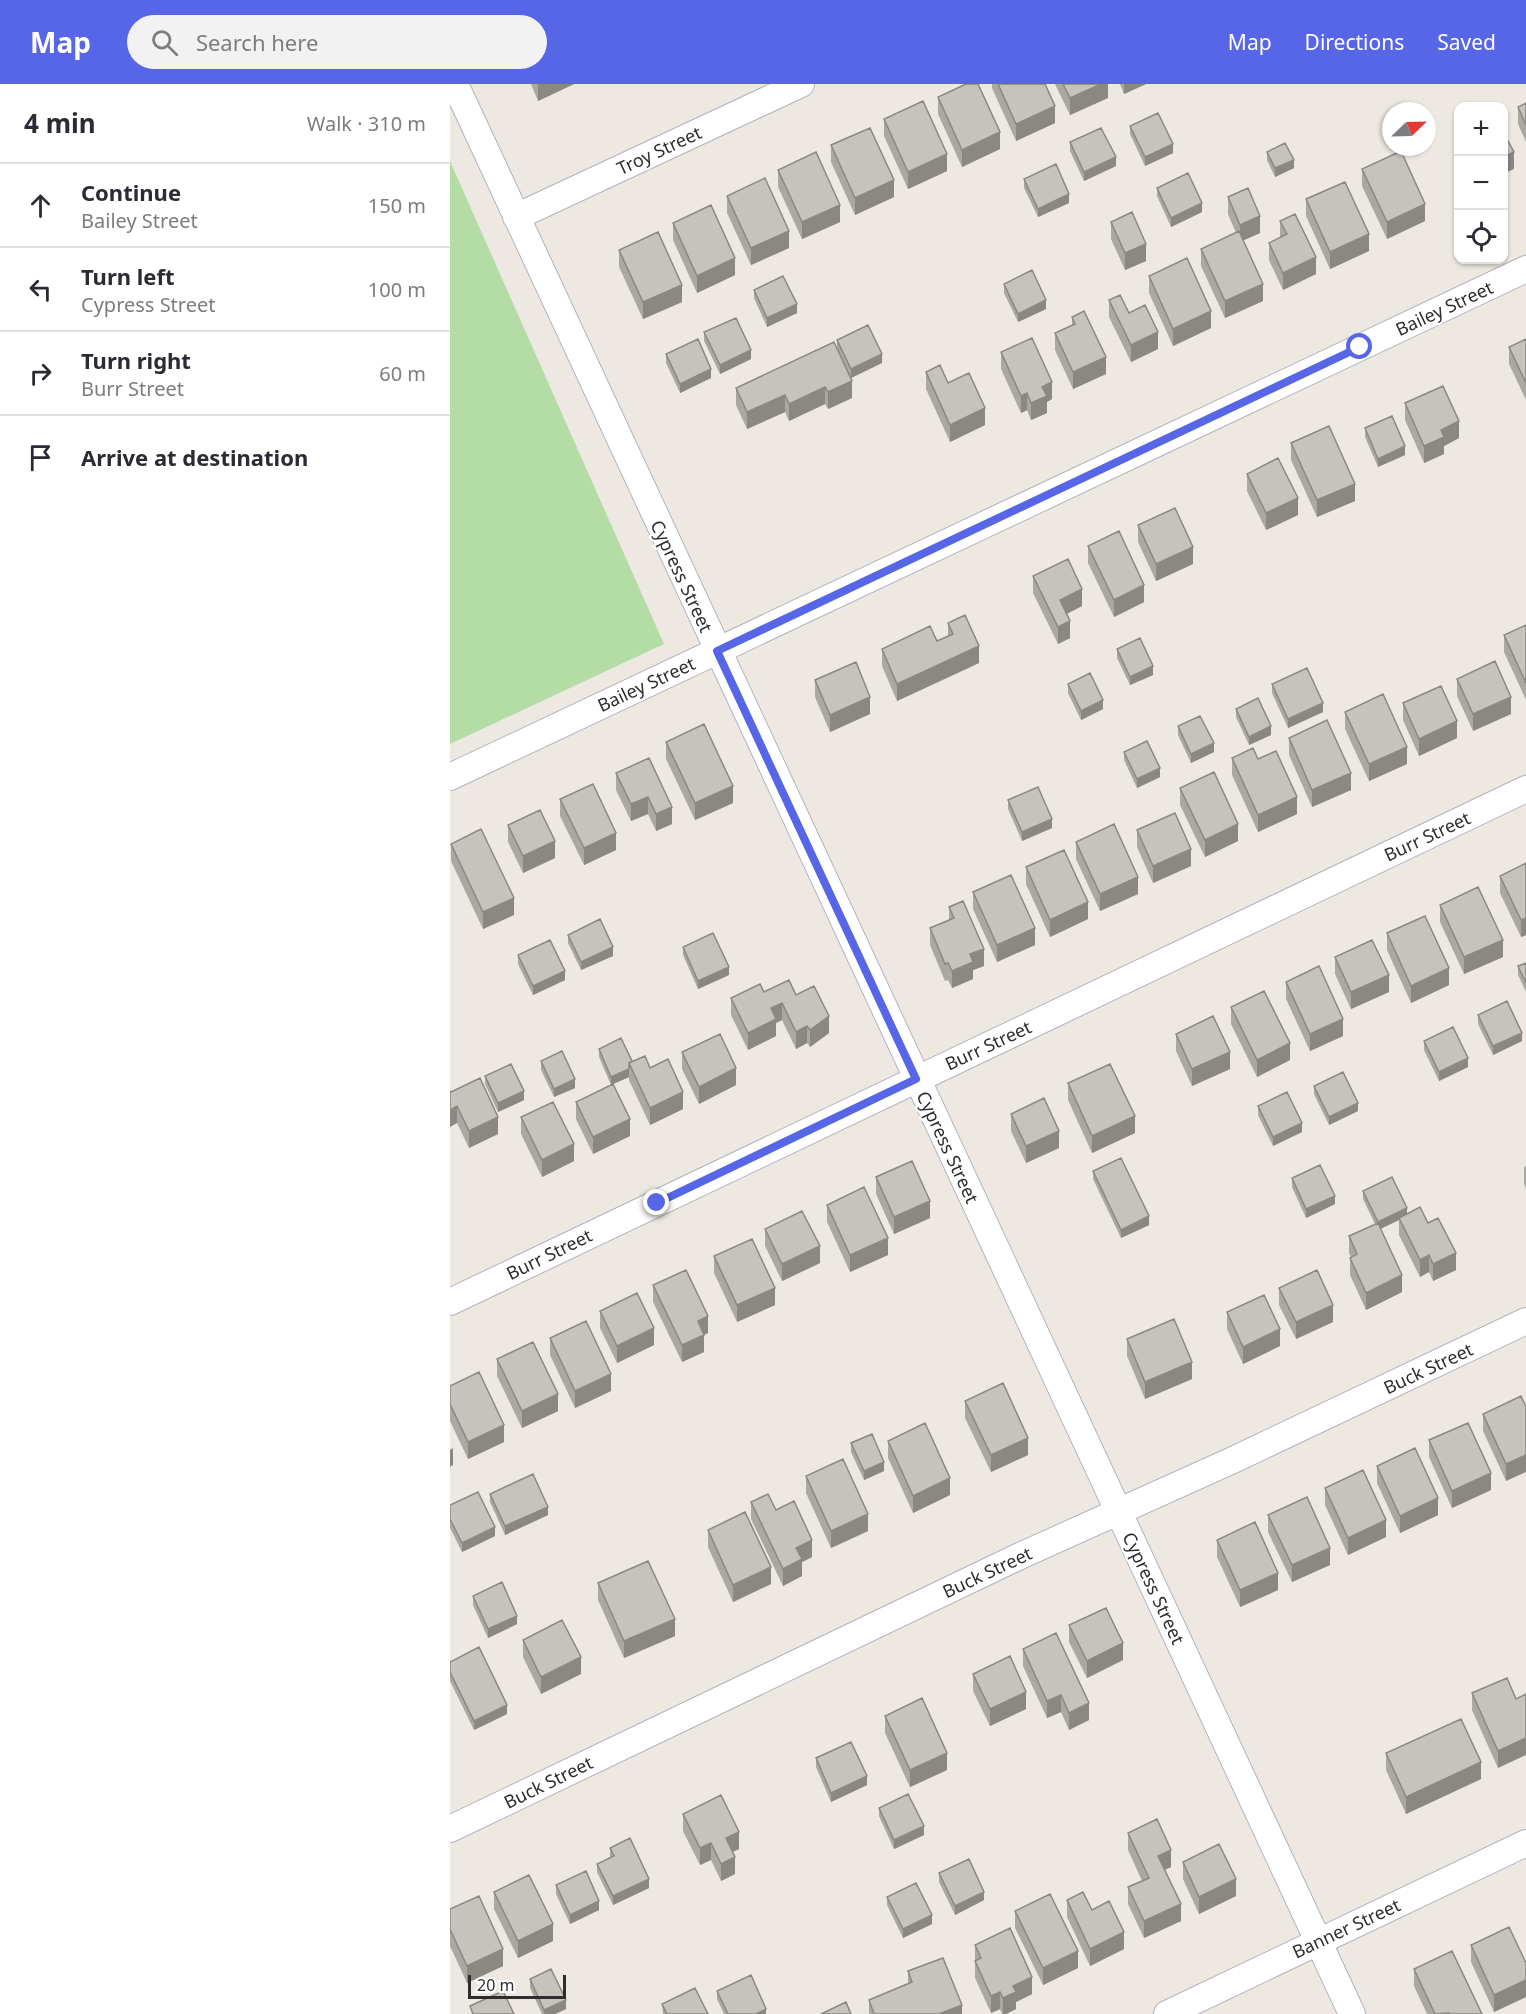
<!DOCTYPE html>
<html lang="en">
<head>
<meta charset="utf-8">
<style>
  body { margin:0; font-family:"Noto Sans",sans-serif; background:#f2f2f3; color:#2b2b33 }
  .controls { position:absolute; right:18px; top:18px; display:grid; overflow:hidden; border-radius:12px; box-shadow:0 2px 4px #0004 }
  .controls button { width:54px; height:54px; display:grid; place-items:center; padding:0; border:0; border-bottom:2px solid #e1e1e2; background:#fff; color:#2b2b33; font:30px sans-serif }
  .compass { position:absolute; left:932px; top:18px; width:54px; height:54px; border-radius:50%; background:#fff; box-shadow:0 2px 4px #0004; rotate:67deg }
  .scale { position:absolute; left:18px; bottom:15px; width:98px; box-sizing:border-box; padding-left:6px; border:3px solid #2d2d2d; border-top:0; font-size:16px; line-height:21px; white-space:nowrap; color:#2d2d2d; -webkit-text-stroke:4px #fff; paint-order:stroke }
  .stop { position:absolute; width:18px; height:18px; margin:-14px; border:4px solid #5666e6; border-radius:50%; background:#fff }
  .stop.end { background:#5666e6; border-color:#fff; box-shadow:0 2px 6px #0008 }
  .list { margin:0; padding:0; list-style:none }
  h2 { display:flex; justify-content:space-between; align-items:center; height:78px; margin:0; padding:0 24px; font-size:26px }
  h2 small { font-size:20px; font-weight:400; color:#7c7c81 }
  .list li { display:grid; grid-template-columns:39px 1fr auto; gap:18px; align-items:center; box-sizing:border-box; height:84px; padding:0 24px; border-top:2px solid #e1e1e2 }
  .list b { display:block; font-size:22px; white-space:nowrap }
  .list p { margin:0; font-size:20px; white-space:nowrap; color:#7c7c81 }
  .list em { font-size:20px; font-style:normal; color:#7c7c81 }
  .icon { flex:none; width:33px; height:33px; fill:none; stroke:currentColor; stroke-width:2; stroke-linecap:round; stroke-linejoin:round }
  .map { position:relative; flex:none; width:1076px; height:1930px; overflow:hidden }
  header { display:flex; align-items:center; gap:36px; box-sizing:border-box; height:84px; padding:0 30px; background:#5666e6; color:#fff }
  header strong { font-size:28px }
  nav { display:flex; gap:33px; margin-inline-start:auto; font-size:21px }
  .search { width:420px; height:54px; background:#f2f2f3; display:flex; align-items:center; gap:15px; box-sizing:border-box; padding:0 21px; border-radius:33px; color:#7c7c81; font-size:22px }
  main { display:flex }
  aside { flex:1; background:#fff }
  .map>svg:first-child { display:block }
</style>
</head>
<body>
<header>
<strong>Map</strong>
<div class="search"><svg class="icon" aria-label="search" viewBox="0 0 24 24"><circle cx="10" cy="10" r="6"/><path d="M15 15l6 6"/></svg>Search here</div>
<nav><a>Map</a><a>Directions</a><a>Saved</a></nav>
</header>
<main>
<aside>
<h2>4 min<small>Walk · 310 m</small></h2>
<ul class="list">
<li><svg class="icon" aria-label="ahead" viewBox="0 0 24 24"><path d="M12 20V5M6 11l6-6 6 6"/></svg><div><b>Continue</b><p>Bailey Street</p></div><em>150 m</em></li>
<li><svg class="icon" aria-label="left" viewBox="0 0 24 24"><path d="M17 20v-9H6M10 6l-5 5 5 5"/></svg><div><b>Turn left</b><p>Cypress Street</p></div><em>100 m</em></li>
<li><svg class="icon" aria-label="right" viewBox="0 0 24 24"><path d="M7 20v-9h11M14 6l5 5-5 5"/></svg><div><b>Turn right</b><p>Burr Street</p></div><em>60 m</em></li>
<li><svg class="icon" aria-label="arrive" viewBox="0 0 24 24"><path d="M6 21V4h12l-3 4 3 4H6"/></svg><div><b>Arrive at destination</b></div></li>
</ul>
</aside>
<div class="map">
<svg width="1076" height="1930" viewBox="0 0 1076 1930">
  <rect width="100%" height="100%" fill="#ede9e2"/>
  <path fill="#b4dda5" d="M 0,77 L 214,560 L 0,660 Z"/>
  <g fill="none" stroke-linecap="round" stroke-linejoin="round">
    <g stroke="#b2b3bc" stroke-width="28">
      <path id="minor" d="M 5,0 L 902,1930
        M 66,133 L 351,0
        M 0,693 L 1076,185
        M 0,1218 L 1076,705
        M 0,1745 L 570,1472 L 783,1376 L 1076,1237
        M 717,1930 L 1076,1759"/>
    </g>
    <use href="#minor" stroke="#fff" stroke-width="26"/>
  </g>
  <path fill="#aaa8a3" d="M 81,0 L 124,0 L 88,17 Z
    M 542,0 L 595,0 L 605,39 L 566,57 L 542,4 Z
    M 605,0 L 658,0 L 658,14 L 620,31 Z
    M 670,0 L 696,0 L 674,10 Z
    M 488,13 L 550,65 L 512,83 L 488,30 Z
    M 1076,19 L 1076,58 L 1068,40 L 1068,23 Z
    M 434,35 L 497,87 L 458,105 L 434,52 Z
    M 680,42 L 723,69 L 695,82 L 680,50 Z
    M 620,58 L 666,82 L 634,97 L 620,67 Z
    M 381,61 L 444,113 L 405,131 L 381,78 Z
    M 817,68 L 844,84 L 825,93 L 817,76 Z
    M 912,85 L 975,137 L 937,155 L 912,102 Z
    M 328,86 L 390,138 L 352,155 L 328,103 Z
    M 574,95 L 619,119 L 588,133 L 574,104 Z
    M 707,104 L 752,128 L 721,143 L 707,112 Z
    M 277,112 L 339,164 L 301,181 L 277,129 Z
    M 778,113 L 810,149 L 793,156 L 813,217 L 775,234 L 751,182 L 751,165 L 786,149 L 778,130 Z
    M 856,115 L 919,167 L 880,185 L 856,132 Z
    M 830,137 L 866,190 L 833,206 L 819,176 L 819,159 L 830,153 Z
    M 661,138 L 696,177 L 675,186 L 661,155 Z
    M 223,139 L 285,191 L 247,209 L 223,156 Z
    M 169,166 L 232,218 L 193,235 L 169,183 Z
    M 699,192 L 761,244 L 723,262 L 699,209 Z
    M 554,200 L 596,225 L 568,238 L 554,209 Z
    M 304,206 L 347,229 L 317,243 L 304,214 Z
    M 659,216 L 679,229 L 708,265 L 681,278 L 659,233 Z
    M 622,233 L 656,290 L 623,305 L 605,266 L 605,249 L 622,241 Z
    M 254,248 L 301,275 L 270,290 L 254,257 Z
    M 1076,255 L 1076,316 L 1059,280 L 1059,263 Z
    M 387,256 L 432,279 L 401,294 L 402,314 L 378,325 L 375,320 L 339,337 L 335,328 L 297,345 L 286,321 L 286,304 L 387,263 Z
    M 551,268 L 602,315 L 597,318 L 597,329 L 581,336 L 577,326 L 571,329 L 551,285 Z
    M 216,270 L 261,294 L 230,309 L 216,279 Z
    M 476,288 L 498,299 L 535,341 L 500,358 L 476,305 Z
    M 955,319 L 1009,354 L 994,362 L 994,370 L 974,379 L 955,336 Z
    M 915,344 L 955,371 L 928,383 L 915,353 Z
    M 841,359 L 905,417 L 867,433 L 841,376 Z
    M 797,390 L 848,431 L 816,446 L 797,407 Z
    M 688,441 L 743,480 L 706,497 L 688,458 Z
    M 638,462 L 694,518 L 664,533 L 638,479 Z
    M 583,492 L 632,522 L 617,530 L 620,554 L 608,560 L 583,509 Z
    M 498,539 L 529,579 L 447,617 L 432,582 L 432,565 L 487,557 L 498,553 Z
    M 1076,541 L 1076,616 L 1054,568 L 1054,551 Z
    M 667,565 L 703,591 L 680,601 L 667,574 Z
    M 1007,595 L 1061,630 L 1023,647 L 1007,612 Z
    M 365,596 L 420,630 L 380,648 L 365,613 Z
    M 618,600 L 653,625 L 631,636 L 618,609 Z
    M 822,600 L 873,628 L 838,644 L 822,609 Z
    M 953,619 L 1007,654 L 969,672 L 953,636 Z
    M 786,625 L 821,651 L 799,661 L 786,633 Z
    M 895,628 L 957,680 L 919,697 L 895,645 Z
    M 728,642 L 764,668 L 741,679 L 728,651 Z
    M 839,654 L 901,706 L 862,723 L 839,671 Z
    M 216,658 L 283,719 L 245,736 L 216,675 Z
    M 674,668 L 710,693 L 687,704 L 674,676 Z
    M 782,674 L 808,675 L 847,730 L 808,748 L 782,691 Z
    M 166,689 L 222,723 L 222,740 L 206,747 L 198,730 L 181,737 L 166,706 Z
    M 730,704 L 788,757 L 755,773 L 730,721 Z
    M 110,715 L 166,766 L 134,781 L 110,732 Z
    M 558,716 L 602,744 L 572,757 L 558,725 Z
    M 58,741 L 105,774 L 73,789 L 58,758 Z
    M 687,746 L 741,782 L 703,799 L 687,763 Z
    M 626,758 L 688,810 L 650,827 L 626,775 Z
    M 1,760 L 64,831 L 33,845 L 1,777 Z
    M 1076,779 L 1076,851 L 1071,853 L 1050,809 L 1050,792 Z
    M 576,783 L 638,835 L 600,853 L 576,800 Z
    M 523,808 L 585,861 L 547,878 L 523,825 Z
    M 990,821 L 1053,873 L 1014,890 L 990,838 Z
    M 499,823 L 534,882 L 523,886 L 523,895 L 502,904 L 498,896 L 495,897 L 480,861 L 480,844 L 499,836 Z
    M 937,849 L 999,901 L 961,919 L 937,866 Z
    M 118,851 L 163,872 L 131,886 L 118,859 Z
    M 233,863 L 279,891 L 248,905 L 233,871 Z
    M 68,871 L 115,896 L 83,911 L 68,880 Z
    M 885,873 L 939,908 L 901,925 L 885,890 Z
    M 1076,879 L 1076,908 L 1068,891 L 1068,882 Z
    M 836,898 L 893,952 L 860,967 L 836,915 Z
    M 314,908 L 346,911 L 379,949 L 360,963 L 357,959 L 346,965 L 332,936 L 326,939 L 326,952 L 298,966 L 281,931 L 281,914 Z
    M 781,923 L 840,976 L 807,993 L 781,940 Z
    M 1028,931 L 1072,957 L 1043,971 L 1028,940 Z
    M 726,950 L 780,985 L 742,1002 L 726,967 Z
    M 974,957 L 1018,983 L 989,997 L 974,966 Z
    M 149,965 L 200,984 L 233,1025 L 200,1041 L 179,996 L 179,993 L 163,1000 L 180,1052 L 143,1070 L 126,1035 L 126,1018 L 161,1001 L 149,973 Z
    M 232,968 L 286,1001 L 249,1020 L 232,985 Z
    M 91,977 L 125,1004 L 104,1013 L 91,986 Z
    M 35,992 L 74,1016 L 48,1028 L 35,1000 Z
    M 618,999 L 685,1049 L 642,1069 L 618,1016 Z
    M 864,1002 L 908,1027 L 879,1041 L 864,1010 Z
    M 0,1007 L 48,1050 L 19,1064 L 7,1039 Z
    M 808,1022 L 852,1048 L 823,1062 L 808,1031 Z
    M 561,1030 L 609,1064 L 576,1079 L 561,1047 Z
    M 71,1033 L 124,1077 L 92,1093 L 71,1050 Z
    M 1076,1082 L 1076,1105 L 1074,1100 L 1074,1083 Z
    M 643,1087 L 699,1141 L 671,1154 L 643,1095 Z
    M 426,1093 L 480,1134 L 444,1150 L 426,1110 Z
    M 842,1094 L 885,1120 L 856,1134 L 842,1103 Z
    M 913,1107 L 957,1129 L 978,1139 L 1006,1186 L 983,1197 L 979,1188 L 970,1193 L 949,1151 L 949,1136 L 930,1145 L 952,1208 L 916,1226 L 900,1191 L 900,1174 L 901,1173 L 899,1169 L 899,1152 L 925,1140 L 913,1115 Z
    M 377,1121 L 438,1171 L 400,1188 L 377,1138 Z
    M 315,1145 L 370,1179 L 332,1197 L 315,1162 Z
    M 264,1172 L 325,1221 L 287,1238 L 264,1189 Z
    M 203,1201 L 258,1249 L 254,1251 L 254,1268 L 232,1278 L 203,1218 Z
    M 829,1204 L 883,1238 L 846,1255 L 829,1221 Z
    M 150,1227 L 204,1261 L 167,1279 L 150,1244 Z
    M 777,1228 L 830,1262 L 793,1280 L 777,1245 Z
    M 100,1254 L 161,1307 L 125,1324 L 100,1271 Z
    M 677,1255 L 742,1295 L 695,1315 L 677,1272 Z
    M 47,1275 L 108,1327 L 72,1344 L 47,1292 Z
    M 0,1302 L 54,1358 L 18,1375 L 0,1337 Z
    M 1071,1312 L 1056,1397 L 1033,1347 L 1033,1330 Z
    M 515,1317 L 578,1371 L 541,1388 L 515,1334 Z
    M 979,1356 L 1041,1406 L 1002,1424 L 979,1373 Z
    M 438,1357 L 500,1411 L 463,1429 L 438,1374 Z
    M 401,1359 L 434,1387 L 414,1396 L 401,1368 Z
    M 927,1382 L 988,1431 L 950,1449 L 927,1399 Z
    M 356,1392 L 418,1447 L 381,1464 L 356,1409 Z
    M 875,1404 L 936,1453 L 898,1471 L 875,1421 Z
    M 40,1410 L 98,1431 L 55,1451 L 40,1418 Z
    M 301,1418 L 326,1426 L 362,1473 L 352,1478 L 352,1492 L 333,1502 L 301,1435 Z
    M 0,1421 L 45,1452 L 12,1468 L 0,1444 Z
    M 818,1431 L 880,1481 L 842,1498 L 818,1448 Z
    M 258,1446 L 321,1500 L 283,1518 L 258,1463 Z
    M 767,1456 L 828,1506 L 790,1523 L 767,1473 Z
    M 148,1499 L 225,1552 L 174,1574 L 148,1516 Z
    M 23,1512 L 67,1540 L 38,1554 L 23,1521 Z
    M 619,1541 L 673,1576 L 637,1594 L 619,1558 Z
    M 73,1556 L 131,1590 L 91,1610 L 73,1573 Z
    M 573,1565 L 639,1636 L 619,1646 L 611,1628 L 597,1634 L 573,1582 Z
    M 0,1578 L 57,1630 L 24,1646 L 0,1597 Z
    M 523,1590 L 576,1625 L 540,1642 L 523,1607 Z
    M 1022,1609 L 1066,1615 L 1048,1684 L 1022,1626 Z
    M 435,1632 L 497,1686 L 460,1703 L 435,1649 Z
    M 936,1669 L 1031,1695 L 956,1730 L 936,1686 Z
    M 366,1674 L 417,1701 L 381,1718 L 366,1683 Z
    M 429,1724 L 474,1751 L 444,1765 L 429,1732 Z
    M 233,1730 L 289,1765 L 282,1768 L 285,1790 L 271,1797 L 261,1776 L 250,1781 L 233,1747 Z
    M 678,1749 L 721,1783 L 715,1786 L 731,1837 L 694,1854 L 678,1820 L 678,1803 L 692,1797 L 678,1766 Z
    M 160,1764 L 199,1804 L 163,1821 L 147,1788 L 147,1780 L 160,1773 Z
    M 733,1778 L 786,1812 L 749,1830 L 733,1795 Z
    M 489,1789 L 534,1816 L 505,1831 L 489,1798 Z
    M 106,1801 L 149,1826 L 120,1840 L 106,1810 Z
    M 44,1808 L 103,1857 L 68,1874 L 44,1825 Z
    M 437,1813 L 482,1840 L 453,1854 L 437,1821 Z
    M 617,1816 L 642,1826 L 674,1865 L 640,1882 L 617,1833 Z
    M 0,1825 L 53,1882 L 17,1899 L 0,1862 Z
    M 565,1827 L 628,1884 L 593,1901 L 565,1844 Z
    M 525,1861 L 582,1910 L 566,1918 L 566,1925 L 556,1930 L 552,1930 L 550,1925 L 541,1929 L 525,1894 Z
    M 1021,1861 L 1076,1879 L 1076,1913 L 1044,1928 L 1021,1878 Z
    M 964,1885 L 1032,1930 L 977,1930 L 964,1902 Z
    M 458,1887 L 512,1930 L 419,1930 L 419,1916 L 458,1900 Z
    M 80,1895 L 116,1925 L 105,1930 L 92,1930 L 80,1904 Z
    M 267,1907 L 316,1930 L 274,1930 L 267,1915 Z
    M 212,1920 L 258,1930 L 213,1930 Z"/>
  <path fill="#8b8884" d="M 88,0 L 124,0 L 88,17 Z
    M 651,0 L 658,0 L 658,14 L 620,31 L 620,14 Z
    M 674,0 L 696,0 L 674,10 Z
    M 605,22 L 605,39 L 566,57 L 566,40 Z
    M 550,48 L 550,65 L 512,83 L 512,66 Z
    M 723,60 L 723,69 L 695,82 L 695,73 Z
    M 1064,68 L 1064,85 L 1053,90 L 1053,73 Z
    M 497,70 L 497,87 L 458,105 L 458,88 Z
    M 666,73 L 666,82 L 634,97 L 634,88 Z
    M 844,76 L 844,84 L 825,93 L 825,84 Z
    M 444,96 L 444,113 L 405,131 L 405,114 Z
    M 619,110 L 619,119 L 588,133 L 588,125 Z
    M 752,119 L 752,128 L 721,143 L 721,134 Z
    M 975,120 L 975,137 L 937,155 L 937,138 Z
    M 390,121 L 390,138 L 352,155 L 352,138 Z
    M 810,132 L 810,149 L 790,158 L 790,141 Z
    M 339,147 L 339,164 L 301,181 L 301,164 Z
    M 919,150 L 919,167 L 880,185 L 880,168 Z
    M 696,160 L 696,177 L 675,186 L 675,169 Z
    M 866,173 L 866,190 L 833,206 L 833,189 Z
    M 285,174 L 285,191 L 247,209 L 247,192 Z
    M 813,200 L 813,217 L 775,234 L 775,217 Z
    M 232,201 L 232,218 L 193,235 L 193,218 Z
    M 596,216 L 596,225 L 568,238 L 568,230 Z
    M 347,220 L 347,229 L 317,243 L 317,234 Z
    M 761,227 L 761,244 L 723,262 L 723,245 Z
    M 708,248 L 708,265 L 681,278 L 681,261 Z
    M 301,266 L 301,275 L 270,290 L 270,281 Z
    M 432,270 L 432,279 L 401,294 L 401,285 Z
    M 656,273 L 656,290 L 623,305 L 623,288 Z
    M 261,285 L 261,294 L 230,309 L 230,300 Z
    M 402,297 L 402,314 L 378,325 L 378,308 Z
    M 602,298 L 602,315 L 597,318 L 597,329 L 581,336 L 581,319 L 592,303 Z
    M 375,303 L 375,320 L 339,337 L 339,320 Z
    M 577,309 L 577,326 L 571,329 L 571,312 Z
    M 335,311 L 335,328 L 297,345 L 297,328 Z
    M 535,324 L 535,341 L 500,358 L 500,341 Z
    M 1009,337 L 1009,354 L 994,362 L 994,370 L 974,379 L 974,362 L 991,346 Z
    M 955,362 L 955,371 L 928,383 L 928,375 Z
    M 905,400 L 905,417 L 867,433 L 867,416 Z
    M 848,414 L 848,431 L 816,446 L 816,429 Z
    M 743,463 L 743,480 L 706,497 L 706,480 Z
    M 694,501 L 694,518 L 664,533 L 664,516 Z
    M 632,505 L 632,522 L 610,533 L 610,516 Z
    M 620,537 L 620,554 L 608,560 L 608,543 Z
    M 529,562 L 529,579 L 447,617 L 447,600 Z
    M 703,582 L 703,591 L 680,601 L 680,593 Z
    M 420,613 L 420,630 L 380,648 L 380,631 Z
    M 1061,613 L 1061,630 L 1023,647 L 1023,630 Z
    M 653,616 L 653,625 L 631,636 L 631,627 Z
    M 873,619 L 873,628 L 838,644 L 838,635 Z
    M 1007,637 L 1007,654 L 969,672 L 969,655 Z
    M 821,642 L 821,651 L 799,661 L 799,653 Z
    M 764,659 L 764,668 L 741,679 L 741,670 Z
    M 957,663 L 957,680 L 919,697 L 919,680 Z
    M 710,684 L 710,693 L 687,704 L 687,695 Z
    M 901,689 L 901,706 L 862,723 L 862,706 Z
    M 283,702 L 283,719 L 245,736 L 245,719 Z
    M 198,713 L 198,730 L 181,737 L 181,720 Z
    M 847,713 L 847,730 L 808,748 L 808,731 Z
    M 222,723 L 222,740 L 206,747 L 206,730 Z
    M 602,735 L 602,744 L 572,757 L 572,748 Z
    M 788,740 L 788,757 L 755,773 L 755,756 Z
    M 166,749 L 166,766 L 134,781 L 134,764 Z
    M 105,757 L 105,774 L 73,789 L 73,772 Z
    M 741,765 L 741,782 L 703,799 L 703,782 Z
    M 688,793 L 688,810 L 650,827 L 650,810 Z
    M 64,814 L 64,831 L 33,845 L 33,828 Z
    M 638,818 L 638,835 L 600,853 L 600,836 Z
    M 1076,834 L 1076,851 L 1071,853 L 1071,836 Z
    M 585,844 L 585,861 L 547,878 L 547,861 Z
    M 1053,856 L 1053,873 L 1014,890 L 1014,873 Z
    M 163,863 L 163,872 L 131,886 L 131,878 Z
    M 534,865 L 534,882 L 523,886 L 523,895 L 502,904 L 502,887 L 520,870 Z
    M 279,883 L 279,891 L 248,905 L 248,897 Z
    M 999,884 L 999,901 L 961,919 L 961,902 Z
    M 115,887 L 115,896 L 83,911 L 83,902 Z
    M 939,891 L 939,908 L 901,925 L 901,908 Z
    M 332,919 L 332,936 L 326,939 L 326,952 L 298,966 L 298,949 L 321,924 Z
    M 379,932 L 379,949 L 360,963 L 360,946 Z
    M 893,935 L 893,952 L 860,967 L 860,950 Z
    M 357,942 L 357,959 L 346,965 L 346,948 Z
    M 1072,949 L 1072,957 L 1043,971 L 1043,962 Z
    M 840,959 L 840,976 L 807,993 L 807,976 Z
    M 780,968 L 780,985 L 742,1002 L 742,985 Z
    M 1018,974 L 1018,983 L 989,997 L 989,988 Z
    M 286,984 L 286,1001 L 249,1020 L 249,1003 Z
    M 179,985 L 179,993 L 161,1001 L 161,993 Z
    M 125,995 L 125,1004 L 104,1013 L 104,1005 Z
    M 74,1007 L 74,1016 L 48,1028 L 48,1019 Z
    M 233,1008 L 233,1025 L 200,1041 L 200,1024 Z
    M 908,1019 L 908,1027 L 879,1041 L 879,1033 Z
    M 7,1022 L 7,1039 L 0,1043 L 0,1026 Z
    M 685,1032 L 685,1049 L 642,1069 L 642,1052 Z
    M 48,1033 L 48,1050 L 19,1064 L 19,1047 Z
    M 180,1035 L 180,1052 L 143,1070 L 143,1053 Z
    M 852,1039 L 852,1048 L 823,1062 L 823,1053 Z
    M 609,1047 L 609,1064 L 576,1079 L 576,1062 Z
    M 124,1060 L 124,1077 L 92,1093 L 92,1076 Z
    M 885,1112 L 885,1120 L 856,1134 L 856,1125 Z
    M 480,1117 L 480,1134 L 444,1150 L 444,1133 Z
    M 957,1124 L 957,1132 L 949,1134 L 949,1136 L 928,1146 L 928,1138 Z
    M 699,1132 L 699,1141 L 671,1154 L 671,1146 Z
    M 438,1154 L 438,1171 L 400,1188 L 400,1171 Z
    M 370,1162 L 370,1179 L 332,1197 L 332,1180 Z
    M 1006,1169 L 1006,1186 L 983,1197 L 983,1180 Z
    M 979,1171 L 979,1188 L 970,1193 L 970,1176 Z
    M 952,1191 L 952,1208 L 916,1226 L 916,1209 Z
    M 325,1204 L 325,1221 L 287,1238 L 287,1221 Z
    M 883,1221 L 883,1238 L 846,1255 L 846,1238 Z
    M 258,1232 L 258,1249 L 254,1251 L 254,1268 L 232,1278 L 232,1261 L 248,1237 Z
    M 204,1244 L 204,1261 L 167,1279 L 167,1262 Z
    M 830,1245 L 830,1262 L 793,1280 L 793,1263 Z
    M 742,1278 L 742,1295 L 695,1315 L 695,1298 Z
    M 161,1290 L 161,1307 L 125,1324 L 125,1307 Z
    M 108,1310 L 108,1327 L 72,1344 L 72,1327 Z
    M 54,1341 L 54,1358 L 18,1375 L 18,1358 Z
    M 578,1354 L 578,1371 L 541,1388 L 541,1371 Z
    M 3,1364 L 3,1381 L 0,1383 L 0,1366 Z
    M 1076,1371 L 1076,1388 L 1056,1397 L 1056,1380 Z
    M 434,1378 L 434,1387 L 414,1396 L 414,1387 Z
    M 1041,1389 L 1041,1406 L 1002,1424 L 1002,1407 Z
    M 500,1394 L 500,1411 L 463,1429 L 463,1412 Z
    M 988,1414 L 988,1431 L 950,1449 L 950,1432 Z
    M 98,1423 L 98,1431 L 55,1451 L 55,1442 Z
    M 418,1430 L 418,1447 L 381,1464 L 381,1447 Z
    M 936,1436 L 936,1453 L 898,1471 L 898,1454 Z
    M 45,1443 L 45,1452 L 12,1468 L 12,1459 Z
    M 362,1456 L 362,1473 L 352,1478 L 352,1492 L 333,1502 L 333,1485 L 346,1464 Z
    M 880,1464 L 880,1481 L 842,1498 L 842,1481 Z
    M 321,1483 L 321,1500 L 283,1518 L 283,1501 Z
    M 828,1489 L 828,1506 L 790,1523 L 790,1506 Z
    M 67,1532 L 67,1540 L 38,1554 L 38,1545 Z
    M 225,1535 L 225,1552 L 174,1574 L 174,1557 Z
    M 673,1559 L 673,1576 L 637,1594 L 637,1577 Z
    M 131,1573 L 131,1590 L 91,1610 L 91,1593 Z
    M 576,1608 L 576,1625 L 540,1642 L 540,1625 Z
    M 611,1611 L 611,1628 L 597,1634 L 597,1617 Z
    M 639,1619 L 639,1636 L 619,1646 L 619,1629 Z
    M 57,1621 L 57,1630 L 24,1646 L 24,1637 Z
    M 1076,1654 L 1076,1671 L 1048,1684 L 1048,1667 Z
    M 497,1669 L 497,1686 L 460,1703 L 460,1686 Z
    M 1031,1678 L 1031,1695 L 956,1730 L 956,1713 Z
    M 417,1692 L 417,1701 L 381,1718 L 381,1709 Z
    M 474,1742 L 474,1751 L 444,1765 L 444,1756 Z
    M 289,1748 L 289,1765 L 276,1771 L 276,1754 Z
    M 261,1759 L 261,1776 L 250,1781 L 250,1764 Z
    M 721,1766 L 721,1783 L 708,1789 L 708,1772 Z
    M 285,1773 L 285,1790 L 271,1797 L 271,1780 Z
    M 199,1795 L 199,1804 L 163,1821 L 163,1812 Z
    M 786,1795 L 786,1812 L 749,1830 L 749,1813 Z
    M 534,1808 L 534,1816 L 505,1831 L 505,1822 Z
    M 149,1817 L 149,1826 L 120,1840 L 120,1831 Z
    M 731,1820 L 731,1837 L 694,1854 L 694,1837 Z
    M 482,1831 L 482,1840 L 453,1854 L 453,1845 Z
    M 103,1840 L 103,1857 L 68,1874 L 68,1857 Z
    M 674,1848 L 674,1865 L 640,1882 L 640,1865 Z
    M 53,1865 L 53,1882 L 17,1899 L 17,1882 Z
    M 628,1867 L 628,1884 L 593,1901 L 593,1884 Z
    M 582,1893 L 582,1910 L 566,1918 L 566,1925 L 556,1930 L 553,1930 L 553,1914 L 563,1902 Z
    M 1076,1896 L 1076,1913 L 1044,1928 L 1044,1911 Z
    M 550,1908 L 550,1925 L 541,1929 L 541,1912 Z
    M 116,1916 L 116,1925 L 105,1930 L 94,1930 L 94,1926 Z
    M 512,1921 L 512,1930 L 489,1930 Z
    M 316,1925 L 316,1930 L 306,1930 Z"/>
  <path fill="#c6c3bd" stroke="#8b8884" stroke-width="1.5" d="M 516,0 L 528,0 L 550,48 L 512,66 L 488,13 Z
    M 548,0 L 595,0 L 605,22 L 566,40 Z
    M 613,0 L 651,0 L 620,14 Z
    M 473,17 L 497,70 L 458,88 L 434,35 Z
    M 1076,19 L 1076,41 L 1068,23 Z
    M 708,29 L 723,60 L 695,73 L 680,42 Z
    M 420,44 L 444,96 L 405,114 L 381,61 Z
    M 651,44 L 666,73 L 634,88 L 620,58 Z
    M 1053,48 L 1064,68 L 1053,73 Z
    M 835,59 L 844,76 L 825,84 L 817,68 Z
    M 951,67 L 975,120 L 937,138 L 912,85 Z
    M 366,68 L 390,121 L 352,138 L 328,86 Z
    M 606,80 L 619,110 L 588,125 L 574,95 Z
    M 738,89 L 752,119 L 721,134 L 707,104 Z
    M 315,94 L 339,147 L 301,164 L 277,112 Z
    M 895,98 L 919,150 L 880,168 L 856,115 Z
    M 798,104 L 810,132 L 790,141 L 778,113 Z
    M 261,121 L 285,174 L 247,192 L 223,139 Z
    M 682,128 L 696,160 L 675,169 L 661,138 Z
    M 845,130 L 866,173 L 833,189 L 819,159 L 837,150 L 830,137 Z
    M 789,147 L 813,200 L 775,217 L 751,165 Z
    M 208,148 L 232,201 L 193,218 L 169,166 Z
    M 737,174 L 761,227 L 723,245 L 699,192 Z
    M 582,186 L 596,216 L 568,230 L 554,200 Z
    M 333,192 L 347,220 L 317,234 L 304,206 Z
    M 670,211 L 679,229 L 695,221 L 708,248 L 681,261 L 659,216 Z
    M 634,227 L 656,273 L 623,288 L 605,249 L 625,240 L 622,233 Z
    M 286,234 L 301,266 L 270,281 L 254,248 Z
    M 418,241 L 432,270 L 401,285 L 387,256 Z
    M 582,254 L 602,298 L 592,303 L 597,312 L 581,319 L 577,309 L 571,312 L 551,268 Z
    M 248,255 L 261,285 L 230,300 L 216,270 Z
    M 1076,255 L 1076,299 L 1059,263 Z
    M 384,258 L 402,297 L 378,308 L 375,303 L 339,320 L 335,311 L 297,328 L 286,304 Z
    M 490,281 L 498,299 L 519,289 L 535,324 L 500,341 L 476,288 Z
    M 993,302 L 1009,337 L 991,346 L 994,353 L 974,362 L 955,319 Z
    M 942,332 L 955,362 L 928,375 L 915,344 Z
    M 879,342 L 905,400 L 867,416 L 841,359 Z
    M 828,374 L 848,414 L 816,429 L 797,390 Z
    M 725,424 L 743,463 L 706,480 L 688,441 Z
    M 669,447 L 694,501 L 664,516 L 638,462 Z
    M 618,475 L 632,505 L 610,516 L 620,537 L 608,543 L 583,492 Z
    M 515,531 L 529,562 L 447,600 L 432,565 L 480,542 L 487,557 L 503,550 L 498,539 Z
    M 1076,541 L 1076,599 L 1054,551 Z
    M 690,554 L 703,582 L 680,593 L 667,565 Z
    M 1045,577 L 1061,613 L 1023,630 L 1007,595 Z
    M 406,578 L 420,613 L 380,631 L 365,596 Z
    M 857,584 L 873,619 L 838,635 L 822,600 Z
    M 640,589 L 653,616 L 631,627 L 618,600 Z
    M 991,602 L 1007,637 L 969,655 L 953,619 Z
    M 933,610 L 957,663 L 919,680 L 895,628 Z
    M 808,614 L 821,642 L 799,653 L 786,625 Z
    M 750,632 L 764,659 L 741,670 L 728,642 Z
    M 877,636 L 901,689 L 862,706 L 839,654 Z
    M 254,640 L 283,702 L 245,719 L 216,658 Z
    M 697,657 L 710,684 L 687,695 L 674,668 Z
    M 803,664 L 808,675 L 826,667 L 847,713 L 808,731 L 782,674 Z
    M 199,674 L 222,723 L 206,730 L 198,713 L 181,720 L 166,689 Z
    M 764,688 L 788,740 L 755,756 L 730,704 Z
    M 143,700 L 166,749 L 134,764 L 110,715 Z
    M 588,703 L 602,735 L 572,748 L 558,716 Z
    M 90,726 L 105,757 L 73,772 L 58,741 Z
    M 725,729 L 741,765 L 703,782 L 687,746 Z
    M 664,740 L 688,793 L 650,810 L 626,758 Z
    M 31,745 L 64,814 L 33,828 L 1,760 Z
    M 614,766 L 638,818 L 600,836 L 576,783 Z
    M 1076,779 L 1076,834 L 1071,836 L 1050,792 Z
    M 561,791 L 585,844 L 547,861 L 523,808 Z
    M 1028,803 L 1053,856 L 1014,873 L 990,821 Z
    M 513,817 L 534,865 L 520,870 L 523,878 L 502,887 L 498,879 L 495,880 L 480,844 L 504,834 L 499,823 Z
    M 975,832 L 999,884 L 961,902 L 937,849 Z
    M 150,835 L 163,863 L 131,878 L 118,851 Z
    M 263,849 L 279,883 L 248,897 L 233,863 Z
    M 100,856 L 115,887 L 83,902 L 68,871 Z
    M 922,856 L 939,891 L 901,908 L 885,873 Z
    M 1076,879 L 1076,899 L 1068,882 Z
    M 869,882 L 893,935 L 860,950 L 836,898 Z
    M 339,896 L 346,911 L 364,902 L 379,932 L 360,946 L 357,942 L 346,948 L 332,919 L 321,924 L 326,935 L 298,949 L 281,914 L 310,900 L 314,908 Z
    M 814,907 L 840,959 L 807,976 L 781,923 Z
    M 1057,917 L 1072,949 L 1043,962 L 1028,931 Z
    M 763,932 L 780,968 L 742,985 L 726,950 Z
    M 1003,943 L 1018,974 L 989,988 L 974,957 Z
    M 270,950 L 286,984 L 249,1003 L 232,968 Z
    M 171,954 L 182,977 L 179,979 L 179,985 L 161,993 L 149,965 Z
    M 112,967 L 125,995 L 104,1005 L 91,977 Z
    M 195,972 L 200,984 L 218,975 L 233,1008 L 200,1024 L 179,979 Z
    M 61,980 L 74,1007 L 48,1019 L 35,992 Z
    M 660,980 L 685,1032 L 642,1052 L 618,999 Z
    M 893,988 L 908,1019 L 879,1033 L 864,1002 Z
    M 30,994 L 48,1033 L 19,1047 L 7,1022 L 0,1026 L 0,1007 L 1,1008 Z
    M 163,1000 L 180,1035 L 143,1053 L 126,1018 Z
    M 837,1008 L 852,1039 L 823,1053 L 808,1022 Z
    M 594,1014 L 609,1047 L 576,1062 L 561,1030 Z
    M 103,1018 L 124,1060 L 92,1076 L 71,1033 Z
    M 671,1074 L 699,1132 L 671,1146 L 643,1087 Z
    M 462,1077 L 480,1117 L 444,1133 L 426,1093 Z
    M 870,1081 L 885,1112 L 856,1125 L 842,1094 Z
    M 942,1093 L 957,1124 L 928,1138 L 913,1107 Z
    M 414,1103 L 438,1154 L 400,1171 L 377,1121 Z
    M 970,1123 L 978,1139 L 988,1134 L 1006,1169 L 983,1180 L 979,1171 L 970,1176 L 949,1134 Z
    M 352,1127 L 370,1162 L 332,1180 L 315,1145 Z
    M 928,1139 L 952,1191 L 916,1209 L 900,1174 L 907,1170 L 899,1152 Z
    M 302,1155 L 325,1204 L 287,1221 L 264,1172 Z
    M 236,1186 L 258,1232 L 248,1237 L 254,1251 L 232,1261 L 203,1201 Z
    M 867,1186 L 883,1221 L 846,1238 L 829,1204 Z
    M 187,1209 L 204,1244 L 167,1262 L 150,1227 Z
    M 814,1211 L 830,1245 L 793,1263 L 777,1228 Z
    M 724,1235 L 742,1278 L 695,1298 L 677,1255 Z
    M 136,1237 L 161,1290 L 125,1307 L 100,1254 Z
    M 83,1258 L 108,1310 L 72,1327 L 47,1275 Z
    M 29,1288 L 54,1341 L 18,1358 L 0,1320 L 0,1302 Z
    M 553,1299 L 578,1354 L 541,1371 L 515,1317 Z
    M 1071,1312 L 1076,1323 L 1076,1371 L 1056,1380 L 1033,1330 Z
    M 475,1339 L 500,1394 L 463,1412 L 438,1357 Z
    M 1018,1339 L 1041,1389 L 1002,1407 L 979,1356 Z
    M 422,1350 L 434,1378 L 414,1387 L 401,1359 Z
    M 965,1364 L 988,1414 L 950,1432 L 927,1382 Z
    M 393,1375 L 418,1430 L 381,1447 L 356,1392 Z
    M 913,1386 L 936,1436 L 898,1454 L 875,1404 Z
    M 83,1390 L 98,1423 L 55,1442 L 40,1410 Z
    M 28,1408 L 45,1443 L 12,1459 L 0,1435 L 0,1421 Z
    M 318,1410 L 326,1426 L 344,1417 L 362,1456 L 346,1464 L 352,1475 L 333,1485 L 301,1418 Z
    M 857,1413 L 880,1464 L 842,1481 L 818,1431 Z
    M 295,1428 L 321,1483 L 283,1501 L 258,1446 Z
    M 805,1438 L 828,1489 L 790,1506 L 767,1456 Z
    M 198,1477 L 225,1535 L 174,1557 L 148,1499 Z
    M 52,1498 L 67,1532 L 38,1545 L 23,1512 Z
    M 656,1524 L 673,1559 L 637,1577 L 619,1541 Z
    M 112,1536 L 131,1573 L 91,1593 L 73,1556 Z
    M 606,1549 L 639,1619 L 619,1629 L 611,1611 L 597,1617 L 573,1565 Z
    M 29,1563 L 57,1621 L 24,1637 L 0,1588 L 0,1578 Z
    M 560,1572 L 576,1608 L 540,1625 L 523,1590 Z
    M 1057,1594 L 1066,1615 L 1076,1610 L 1076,1654 L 1048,1667 L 1022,1609 Z
    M 472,1614 L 497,1669 L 460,1686 L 435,1632 Z
    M 1011,1635 L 1031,1678 L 956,1713 L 936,1669 Z
    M 401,1658 L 417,1692 L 381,1709 L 366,1674 Z
    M 458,1710 L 474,1742 L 444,1756 L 429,1724 Z
    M 271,1711 L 289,1748 L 276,1754 L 285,1773 L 271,1780 L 261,1759 L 250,1764 L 233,1730 Z
    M 707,1735 L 721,1766 L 708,1772 L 731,1820 L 694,1837 L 678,1803 L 699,1794 L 678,1749 Z
    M 180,1754 L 199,1795 L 163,1812 L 147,1780 L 164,1772 L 160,1764 Z
    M 769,1760 L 786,1795 L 749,1813 L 733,1778 Z
    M 519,1775 L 534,1808 L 505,1822 L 489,1789 Z
    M 136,1787 L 149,1817 L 120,1831 L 106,1801 Z
    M 79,1791 L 103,1840 L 68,1857 L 44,1808 Z
    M 466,1799 L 482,1831 L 453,1845 L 437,1813 Z
    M 633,1808 L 642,1826 L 659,1817 L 674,1848 L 640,1865 L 617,1816 Z
    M 600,1810 L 628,1867 L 593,1884 L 565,1827 Z
    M 29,1812 L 53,1865 L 17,1882 L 0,1845 L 0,1825 Z
    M 1059,1843 L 1076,1879 L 1076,1896 L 1044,1911 L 1021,1861 Z
    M 560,1844 L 582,1893 L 563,1902 L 566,1908 L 553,1914 L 550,1908 L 541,1912 L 525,1877 L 531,1874 L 525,1861 Z
    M 1002,1867 L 1032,1930 L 999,1930 L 999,1929 L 985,1930 L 964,1885 Z
    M 493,1874 L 512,1921 L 489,1930 L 424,1930 L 419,1916 L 462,1898 L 458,1887 Z
    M 101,1885 L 116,1916 L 94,1926 L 80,1895 Z
    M 301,1891 L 316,1925 L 306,1930 L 278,1930 L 267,1907 Z
    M 245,1904 L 258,1930 L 217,1930 L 212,1920 Z
    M 53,1907 L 64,1930 L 23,1930 L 20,1922 Z
    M 396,1918 L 401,1930 L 371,1930 Z"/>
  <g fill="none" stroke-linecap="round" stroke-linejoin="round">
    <path stroke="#5666e6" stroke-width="8" d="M 207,1119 L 466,995 L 267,567 L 910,263"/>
  </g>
  <g text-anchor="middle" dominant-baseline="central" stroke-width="4.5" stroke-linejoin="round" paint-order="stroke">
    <g font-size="18" fill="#2d2d2d" stroke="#fff">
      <text transform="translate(209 66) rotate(-25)">Troy Street</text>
      <text transform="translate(994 224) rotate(-25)">Bailey Street</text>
      <text transform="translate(232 492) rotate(65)">Cypress Street</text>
      <text transform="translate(196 600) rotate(-25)">Bailey Street</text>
      <text transform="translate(977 752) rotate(-25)">Burr Street</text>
      <text transform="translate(538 961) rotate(-25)">Burr Street</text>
      <text transform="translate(498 1063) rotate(65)">Cypress Street</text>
      <text transform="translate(99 1170) rotate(-26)">Burr Street</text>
      <text transform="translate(978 1284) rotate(-25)">Buck Street</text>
      <text transform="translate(537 1488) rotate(-25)">Buck Street</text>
      <text transform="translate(704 1504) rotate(65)">Cypress Street</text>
      <text transform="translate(98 1698) rotate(-26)">Buck Street</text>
      <text transform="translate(896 1844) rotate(-25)">Banner Street</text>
    </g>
  </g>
</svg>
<div class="controls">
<button>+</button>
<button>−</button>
<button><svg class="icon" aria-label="locate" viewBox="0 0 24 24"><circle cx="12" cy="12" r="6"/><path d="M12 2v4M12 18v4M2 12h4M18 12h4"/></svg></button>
</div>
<svg class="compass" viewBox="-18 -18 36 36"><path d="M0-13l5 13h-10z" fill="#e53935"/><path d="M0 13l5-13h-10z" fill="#7c7c81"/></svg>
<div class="scale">20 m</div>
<div class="stop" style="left:910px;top:263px"></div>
<div class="stop end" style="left:207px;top:1119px"></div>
</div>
</main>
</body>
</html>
